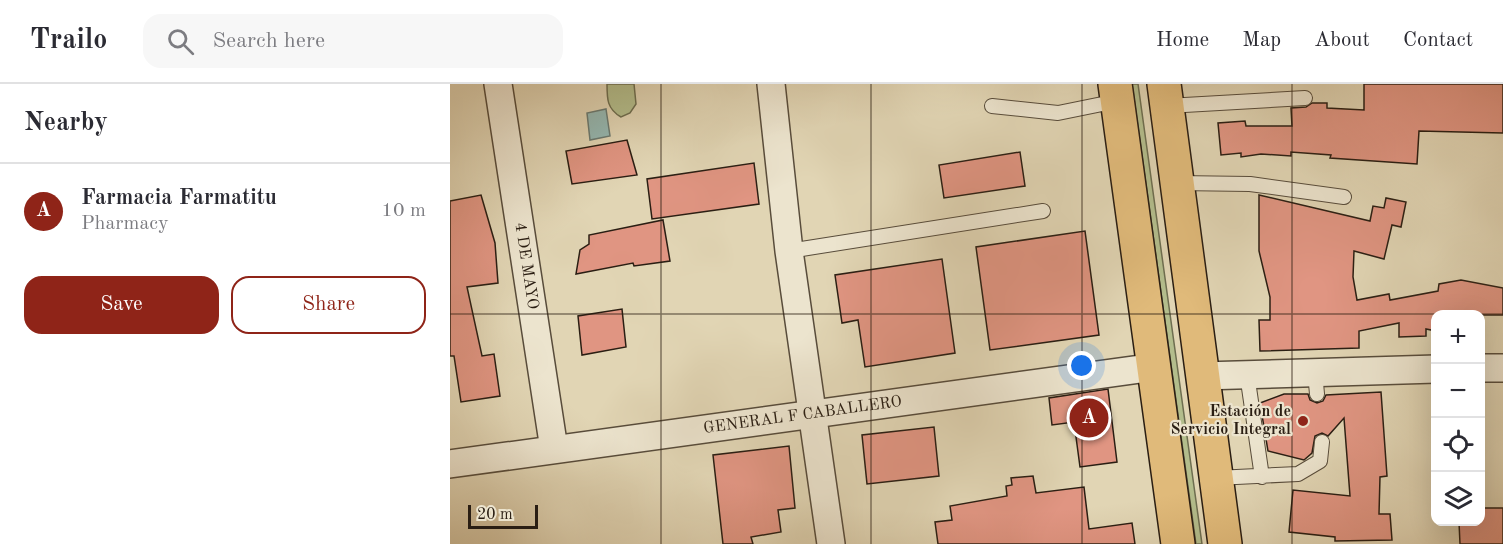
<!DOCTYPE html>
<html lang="en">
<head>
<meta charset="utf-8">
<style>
  body { margin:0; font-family:"Old Standard TT",serif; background:#f7f7f7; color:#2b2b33 }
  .controls { position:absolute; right:18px; bottom:18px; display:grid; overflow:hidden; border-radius:12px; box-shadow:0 6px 24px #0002 }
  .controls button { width:54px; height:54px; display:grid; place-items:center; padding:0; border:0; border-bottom:2px solid #e1e1e2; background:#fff; color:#2b2b33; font:30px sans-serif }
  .scale { position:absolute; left:18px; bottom:15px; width:70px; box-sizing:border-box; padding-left:6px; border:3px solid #2a1e13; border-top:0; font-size:16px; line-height:21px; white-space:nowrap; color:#2a1e13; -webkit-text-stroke:4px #ece4ce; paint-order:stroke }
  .you { position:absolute; left:632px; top:282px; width:21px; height:21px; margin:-15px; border:4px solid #fff; border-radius:50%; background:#1a73e8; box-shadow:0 0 0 9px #1a73e833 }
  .badge { display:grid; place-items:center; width:39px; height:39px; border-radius:50%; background:#8f2418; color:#fff; font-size:20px; font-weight:700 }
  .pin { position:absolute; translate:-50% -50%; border:3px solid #fff; box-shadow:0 2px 6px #0006 }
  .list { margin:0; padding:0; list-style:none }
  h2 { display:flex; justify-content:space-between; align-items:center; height:78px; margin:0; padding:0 24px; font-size:26px }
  h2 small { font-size:20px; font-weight:400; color:#7c7c81 }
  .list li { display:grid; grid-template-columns:39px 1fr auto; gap:18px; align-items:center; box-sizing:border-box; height:96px; padding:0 24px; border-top:2px solid #e1e1e2 }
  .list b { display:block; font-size:22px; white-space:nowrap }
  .list p { margin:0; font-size:20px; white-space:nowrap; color:#7c7c81 }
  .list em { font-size:20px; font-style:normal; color:#7c7c81 }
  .actions { display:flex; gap:12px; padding:18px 24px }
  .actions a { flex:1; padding:14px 0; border:2px solid #8f2418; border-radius:18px; text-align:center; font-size:21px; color:#8f2418 }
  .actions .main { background:#8f2418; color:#fff }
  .icon { flex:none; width:33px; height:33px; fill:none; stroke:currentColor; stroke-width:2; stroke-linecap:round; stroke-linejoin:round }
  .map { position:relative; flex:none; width:1053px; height:460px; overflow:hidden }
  header { display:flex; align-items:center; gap:36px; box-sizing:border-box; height:84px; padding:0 30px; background:#fff; border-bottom:2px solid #e1e1e2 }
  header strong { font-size:28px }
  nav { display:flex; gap:33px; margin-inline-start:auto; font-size:21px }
  .search { width:420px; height:54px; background:#f7f7f7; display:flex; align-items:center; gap:15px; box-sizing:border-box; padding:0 21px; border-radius:18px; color:#7c7c81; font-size:22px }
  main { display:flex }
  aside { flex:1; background:#fff }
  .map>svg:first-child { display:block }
</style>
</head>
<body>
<header>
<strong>Trailo</strong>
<div class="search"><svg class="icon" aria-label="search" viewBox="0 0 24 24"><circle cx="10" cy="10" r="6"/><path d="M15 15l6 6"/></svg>Search here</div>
<nav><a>Home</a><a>Map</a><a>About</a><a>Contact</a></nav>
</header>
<main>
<aside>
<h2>Nearby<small></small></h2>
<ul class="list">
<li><span class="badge">A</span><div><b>Farmacia Farmatitu</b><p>Pharmacy</p></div><em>10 m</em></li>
</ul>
<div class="actions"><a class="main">Save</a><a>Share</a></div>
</aside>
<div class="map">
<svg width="1053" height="460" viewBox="0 0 1053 460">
  <rect width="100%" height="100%" fill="#e1d5b4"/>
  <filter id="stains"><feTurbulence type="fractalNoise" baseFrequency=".00333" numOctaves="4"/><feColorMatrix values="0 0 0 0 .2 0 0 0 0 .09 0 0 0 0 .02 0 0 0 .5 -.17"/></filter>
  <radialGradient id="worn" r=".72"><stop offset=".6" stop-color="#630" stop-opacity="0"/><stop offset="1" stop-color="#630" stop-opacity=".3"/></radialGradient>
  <path fill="#b3bd8c" stroke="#6e6e50" stroke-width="1.5" d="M 157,0 L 184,0 L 186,20 L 180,29 L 171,33 C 157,25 157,15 157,0 Z
    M 682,0 L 688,0 L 752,460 L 746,460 Z"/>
  <path fill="#95b8b2" stroke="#6a7a72" stroke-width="1.5" d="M 156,25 L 160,52 L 140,56 L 137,29 Z"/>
  <path fill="#e09582" stroke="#2a1e13" stroke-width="1.5" d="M 914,0 L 1053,0 L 1053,49 L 969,47 L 967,80 L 880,74 L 881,71 L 841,68 L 841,72 L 811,70 L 791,73 L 791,69 L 771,71 L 768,39 L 795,37 L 796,42 L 842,42 L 841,24 L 856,23 L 862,19 L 877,19 L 877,24 L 914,26 Z
    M 177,56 L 187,91 L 122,100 L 116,67 Z
    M 570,68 L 575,102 L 494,114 L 489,81 Z
    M 304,79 L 309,120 L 202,135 L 197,95 Z
    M 31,111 L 45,159 L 48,199 L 17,203 L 32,272 L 44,270 L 50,312 L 11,318 L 4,272 L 0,272 L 0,117 Z
    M 809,111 L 920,137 L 923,122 L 934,124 L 936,114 L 956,118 L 951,143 L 942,141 L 934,175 L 904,167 L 903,193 L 907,216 L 939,210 L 940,216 L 988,207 L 989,200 L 1011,196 L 1053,204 L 1053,231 L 986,231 L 986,247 L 976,245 L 976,252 L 949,253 L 949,239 L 909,247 L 909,264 L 810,267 L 809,236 L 820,236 L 820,213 L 809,167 Z
    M 213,136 L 220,177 L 184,182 L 183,179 L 126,190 L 130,166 L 139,160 L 139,151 Z
    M 635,147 L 649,251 L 540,266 L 526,163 Z
    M 492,175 L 505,269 L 415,283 L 408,236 L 392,239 L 385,191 Z
    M 172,225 L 176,263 L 132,271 L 128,232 Z
    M 658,305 L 667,378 L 630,383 L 624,338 L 602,341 L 599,314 Z
    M 931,308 L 937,392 L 930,393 L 929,430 L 940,430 L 942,456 L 885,457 L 885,453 L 839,448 L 843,406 L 900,412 L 894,334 L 878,352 L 872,349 L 865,352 L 862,369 L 854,376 L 818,367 L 810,319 L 834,310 L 858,310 L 860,316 L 867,319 L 873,317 L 876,311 Z
    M 484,343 L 489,392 L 417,400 L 412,351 Z
    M 339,362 L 345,424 L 328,426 L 331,448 L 301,453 L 303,460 L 273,460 L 263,371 Z
    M 583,392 L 586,409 L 634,403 L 639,445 L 682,439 L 685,460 L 488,460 L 485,438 L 502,436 L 500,422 L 557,412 L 556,402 L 562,401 L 561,394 Z
    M 1030,424 L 1053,424 L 1053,460 L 1010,460 L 1009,438 L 1030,438 Z"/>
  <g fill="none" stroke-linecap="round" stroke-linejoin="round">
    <g stroke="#584c3b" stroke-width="16">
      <path id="service" d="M 542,22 L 608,29 L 667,17
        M 717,22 L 855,14
        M 727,99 L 800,100 L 894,113
        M 339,167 L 593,127
        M 865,288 L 867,310
        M 797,290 L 812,393
        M 766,394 L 848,390 L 870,377 L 872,358"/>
    </g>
    <g stroke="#584c3b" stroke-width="30">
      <g id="minor">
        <path id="s1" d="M 48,0 L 104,365"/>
        <path d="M 321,0 L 339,167 L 381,460"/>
        <path d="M 1030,284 L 1053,284"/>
        <path d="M 752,292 L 986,285"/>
        <path id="s2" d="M 0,380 L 705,283"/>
      </g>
    </g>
    <g stroke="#2a1e13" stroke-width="36">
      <path id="trunk" d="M 665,0 L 728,460
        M 714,0 L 775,460"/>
    </g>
    <use href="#service" stroke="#ece4ce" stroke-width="14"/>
    <use href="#minor" stroke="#ece4ce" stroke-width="27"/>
    <use href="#trunk" stroke="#e0ba7a" stroke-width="33"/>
  </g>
  <path fill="none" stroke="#2a1e13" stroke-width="1.5" stroke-opacity="0.55" d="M 211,0 L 211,460M 421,0 L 421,460M 632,0 L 632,460M 842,0 L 842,460M 0,230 L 1053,230"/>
  <circle fill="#8f2418" stroke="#ece4ce" stroke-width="2" cx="853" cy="337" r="6"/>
  <g text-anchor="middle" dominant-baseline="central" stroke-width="4.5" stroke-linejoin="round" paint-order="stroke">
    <g font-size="16" fill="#2a1e13" stroke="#ece4ce">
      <text stroke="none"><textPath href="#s1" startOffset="184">4 DE MAYO</textPath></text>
      <text stroke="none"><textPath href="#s2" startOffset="356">GENERAL F CABALLERO</textPath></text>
    </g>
    <g font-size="16" font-weight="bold" fill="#2a1e13" stroke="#ece4ce" text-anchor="end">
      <text x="841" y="328">Estación de<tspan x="841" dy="18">Servicio Integral</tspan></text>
    </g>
  </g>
  <rect width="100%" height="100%" filter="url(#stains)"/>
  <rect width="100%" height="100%" fill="url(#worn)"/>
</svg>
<div class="controls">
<button>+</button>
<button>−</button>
<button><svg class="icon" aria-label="locate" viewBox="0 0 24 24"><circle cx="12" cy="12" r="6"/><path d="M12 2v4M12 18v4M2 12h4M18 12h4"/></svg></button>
<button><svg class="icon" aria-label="layers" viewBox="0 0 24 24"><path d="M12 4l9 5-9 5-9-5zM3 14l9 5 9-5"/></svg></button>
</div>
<div class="scale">20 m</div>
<div class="you"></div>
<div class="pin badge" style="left:639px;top:334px">A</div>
</div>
</main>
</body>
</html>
